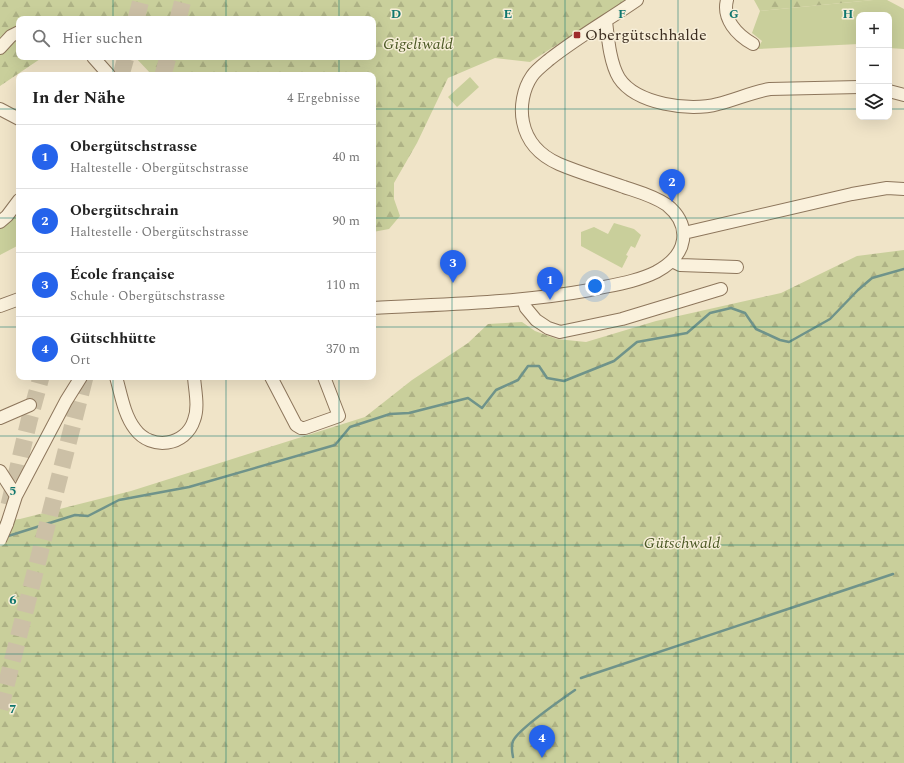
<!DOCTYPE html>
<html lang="de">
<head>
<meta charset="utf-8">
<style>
  body { margin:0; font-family:Spectral,serif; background:#f6f6f6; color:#222 }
  .controls { position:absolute; right:12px; top:12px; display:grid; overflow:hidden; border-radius:8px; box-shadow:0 4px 16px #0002 }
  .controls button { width:36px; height:36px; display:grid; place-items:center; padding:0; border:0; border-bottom:1px solid #e0e0e0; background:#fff; color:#222; font:20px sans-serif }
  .you { position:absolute; left:595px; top:286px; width:14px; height:14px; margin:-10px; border:3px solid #fff; border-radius:50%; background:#1a73e8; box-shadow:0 0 0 6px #1a73e833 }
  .badge { display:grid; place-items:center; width:26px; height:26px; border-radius:50%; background:#2563eb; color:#fff; font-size:13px; font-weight:700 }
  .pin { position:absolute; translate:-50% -33px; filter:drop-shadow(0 1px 2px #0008) }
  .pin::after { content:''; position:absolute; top:21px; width:14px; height:12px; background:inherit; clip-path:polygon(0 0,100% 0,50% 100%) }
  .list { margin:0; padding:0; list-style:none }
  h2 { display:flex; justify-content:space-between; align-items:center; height:52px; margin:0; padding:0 16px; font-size:17px }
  h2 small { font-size:13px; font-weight:400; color:#767676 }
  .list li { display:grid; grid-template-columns:26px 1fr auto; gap:12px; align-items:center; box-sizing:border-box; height:64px; padding:0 16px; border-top:1px solid #e0e0e0 }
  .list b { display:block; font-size:15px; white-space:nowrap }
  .list p { margin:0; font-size:13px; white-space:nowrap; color:#767676 }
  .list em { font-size:13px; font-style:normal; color:#767676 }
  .icon { flex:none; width:22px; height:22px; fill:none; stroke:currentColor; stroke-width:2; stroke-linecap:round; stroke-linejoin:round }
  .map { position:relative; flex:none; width:904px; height:763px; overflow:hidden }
  .search { position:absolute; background:#fff; box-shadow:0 4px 16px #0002; left:16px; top:16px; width:360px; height:44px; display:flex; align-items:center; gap:10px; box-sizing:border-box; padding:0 14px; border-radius:8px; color:#767676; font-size:15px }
  .panel { position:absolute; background:#fff; box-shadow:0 4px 16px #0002; left:16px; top:72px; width:360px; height:308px; border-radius:8px }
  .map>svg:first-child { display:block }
</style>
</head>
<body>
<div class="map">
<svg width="904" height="763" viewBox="0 0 904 763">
  <defs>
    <pattern id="forest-firs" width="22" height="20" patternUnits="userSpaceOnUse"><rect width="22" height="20" fill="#c9cf9b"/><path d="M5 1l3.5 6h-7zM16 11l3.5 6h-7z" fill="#aeb285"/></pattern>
  </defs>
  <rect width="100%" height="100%" fill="#f0e4c8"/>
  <path fill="#c9cf9b" d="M 873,0 L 887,0 L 904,9 L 904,49 L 889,48 L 889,15 L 859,15 L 859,44 L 757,49 L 762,41 L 752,33 L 760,11 Z
    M 470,77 L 479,87 L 457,107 L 448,97 Z
    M 19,212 L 19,245 L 0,255 L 0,226 Z
    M 614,223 L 634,229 L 641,235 L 635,248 L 631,246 L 626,255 L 628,256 L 622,268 L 581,246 L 581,232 L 594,227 L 608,234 Z"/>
  <path fill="url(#forest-firs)" d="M 0,0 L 627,0 L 530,62 L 495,58 L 448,78 L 417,143 L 394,183 L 394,199 L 400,216 L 389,229 L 373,232 L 373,75 L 152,75 L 135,57 L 373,57 L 373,19 L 19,19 L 19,57 L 43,57 L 0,86 Z
    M 754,0 L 873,0 L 760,11 Z
    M 904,250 L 904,763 L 0,763 L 0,521 L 20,519 L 131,491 L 365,417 L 412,380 L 468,343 L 488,324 L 522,322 L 535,331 L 557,339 L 586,342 L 656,321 L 781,293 L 857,256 Z"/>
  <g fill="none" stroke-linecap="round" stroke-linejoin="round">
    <path stroke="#6f938a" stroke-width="2.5" d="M 5,537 L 75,515 L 88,516 L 119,500 L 189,487 L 335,445 L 350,427 L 390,414 L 409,413 L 468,398 L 482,408 L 496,390 L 518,380 L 528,366 L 539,366 L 547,378 L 564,381 L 614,361 L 637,342 L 687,333 L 710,313 L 731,308 L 745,313 L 756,329 L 780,340 L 789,342 L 830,319 L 858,290 L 872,278 L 904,269
      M 581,678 L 893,574
      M 513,757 C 512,752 511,746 513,741 C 518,730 562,699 575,690"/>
    <path stroke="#ccc0a6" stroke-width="17" stroke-dasharray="17 8" stroke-linecap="butt" d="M 136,19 L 141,0
      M 178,19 L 183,0
      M 121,75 L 126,57
      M 163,75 L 168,57
      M 9,505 L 29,421 L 41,377
      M 0,709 L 85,377"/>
    <g stroke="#8d765c" stroke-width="14">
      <path id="minor" d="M 727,0 C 722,19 737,35 753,44
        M 606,21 C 608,39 610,63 619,78 C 636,104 690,112 718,104 C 735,100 752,92 770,89 L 859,87
        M 0,48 L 11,36 L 19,32
        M 93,57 L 109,75
        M 889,91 L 904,95
        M 0,109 L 19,119
        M 0,222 L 7,216 L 19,200
        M 684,233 L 852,194 L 887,188 L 904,189
        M 672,261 L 680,265 L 737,267
        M 523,299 L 526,308 L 536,320 L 548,328 L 560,332 L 622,319 L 721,289
        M 0,306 L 19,299
        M 373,308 C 445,304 519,303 590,290 C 612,285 636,282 656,272 C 669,265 681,254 683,240 C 685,226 678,214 667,205 C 654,196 639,192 624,187 C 602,179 580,173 559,164 C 541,156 527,142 523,122 C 520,107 523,89 532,76 C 536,70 544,64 550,59 C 578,37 608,20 637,0
        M 116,377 C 121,394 124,415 135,429 C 151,451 186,446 194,420 C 199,407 195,391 194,377
        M 271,377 L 296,425 L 301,428 L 305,428 L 339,416 L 324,377
        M 0,418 L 30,405
        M 0,471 L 16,496
        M 7,524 L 16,496 L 66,401 L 81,377"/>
    </g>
    <use href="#minor" stroke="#faf1dc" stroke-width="12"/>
    <g stroke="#8d765c" stroke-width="14" stroke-linecap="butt">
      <path id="minor-bridge" d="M 0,540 L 7,524"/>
    </g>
    <use href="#minor-bridge" stroke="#faf1dc" stroke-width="12"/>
  </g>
  <path fill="none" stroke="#0f766e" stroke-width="1" stroke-opacity="0.55" d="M 113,0 L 113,19M 226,0 L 226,19M 339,0 L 339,19M 452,0 L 452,763M 565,0 L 565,763M 678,0 L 678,763M 791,0 L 791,763M 113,57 L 113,75M 226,57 L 226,75M 339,57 L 339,75M 0,109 L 19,109M 373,109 L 859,109M 889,109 L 904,109M 0,218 L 19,218M 373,218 L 904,218M 0,327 L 19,327M 373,327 L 904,327M 113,377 L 113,763M 226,377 L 226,763M 339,377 L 339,763M 0,436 L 904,436M 0,545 L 904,545M 0,654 L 904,654"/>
  <rect fill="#9e2a2b" stroke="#f7eed8" stroke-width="1.5" x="573" y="31" width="8" height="8" rx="2"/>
  <g text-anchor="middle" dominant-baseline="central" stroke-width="3" stroke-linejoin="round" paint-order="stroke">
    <g font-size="16" fill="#3d2e20" stroke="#f7eed8" text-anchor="start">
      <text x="585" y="35">Obergütschhalde</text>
    </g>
    <g font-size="16" font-style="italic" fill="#4d5a26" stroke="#f7eed8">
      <text x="418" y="44">Gigeliwald</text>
      <text x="682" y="543">Gütschwald</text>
    </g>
  </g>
  <g font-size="13" text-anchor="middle" font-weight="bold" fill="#0f766e" stroke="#f7eed8" stroke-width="3" stroke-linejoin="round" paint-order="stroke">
    <text x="396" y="18">D</text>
    <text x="508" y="18">E</text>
    <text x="622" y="18">F</text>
    <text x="734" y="18">G</text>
    <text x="848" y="18">H</text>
    <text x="13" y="495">5</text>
    <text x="13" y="604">6</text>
    <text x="13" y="713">7</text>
  </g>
</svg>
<div class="controls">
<button>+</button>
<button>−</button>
<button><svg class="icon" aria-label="layers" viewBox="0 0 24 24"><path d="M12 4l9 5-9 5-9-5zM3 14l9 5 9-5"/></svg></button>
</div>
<div class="you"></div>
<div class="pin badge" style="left:550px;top:300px">1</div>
<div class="pin badge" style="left:672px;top:202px">2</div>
<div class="pin badge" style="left:453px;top:283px">3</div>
<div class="pin badge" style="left:542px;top:758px">4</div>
<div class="search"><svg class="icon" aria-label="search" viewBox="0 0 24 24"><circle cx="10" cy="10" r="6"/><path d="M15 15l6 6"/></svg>Hier suchen</div>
<section class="panel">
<h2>In der Nähe<small>4 Ergebnisse</small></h2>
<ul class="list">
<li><span class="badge">1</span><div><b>Obergütschstrasse</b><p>Haltestelle · Obergütschstrasse</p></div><em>40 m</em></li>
<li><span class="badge">2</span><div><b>Obergütschrain</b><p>Haltestelle · Obergütschstrasse</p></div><em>90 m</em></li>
<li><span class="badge">3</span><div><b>École française</b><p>Schule · Obergütschstrasse</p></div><em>110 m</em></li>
<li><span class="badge">4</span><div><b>Gütschhütte</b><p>Ort</p></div><em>370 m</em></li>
</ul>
</section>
</div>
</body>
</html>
